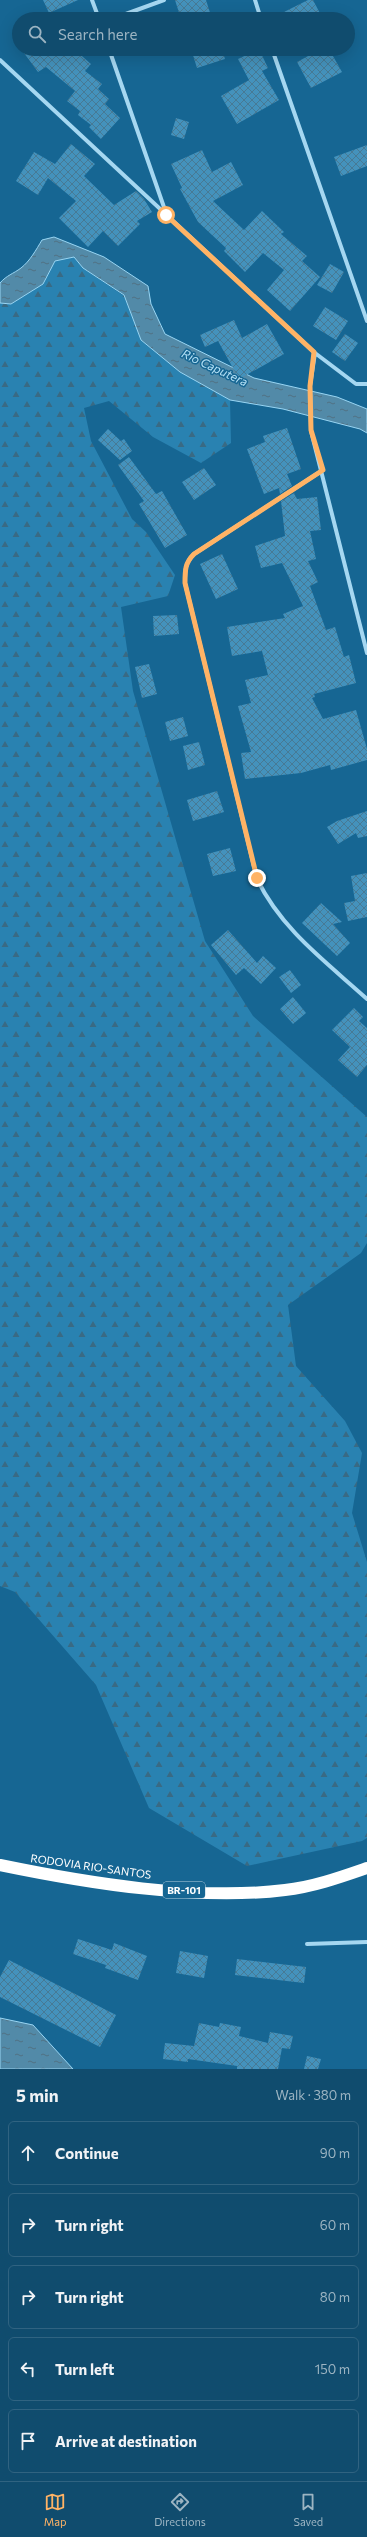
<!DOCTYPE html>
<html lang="en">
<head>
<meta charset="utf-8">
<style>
  body { margin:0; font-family:Commissioner,sans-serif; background:#1e5676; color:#f1f3f6 }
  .stop { position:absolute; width:12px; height:12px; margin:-9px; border:3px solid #ffb365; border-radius:50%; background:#fff }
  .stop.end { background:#ffb365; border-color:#fff; box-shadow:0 1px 4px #0008 }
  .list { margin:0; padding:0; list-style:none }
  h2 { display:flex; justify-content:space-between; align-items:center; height:52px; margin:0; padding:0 16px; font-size:17px }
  h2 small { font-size:13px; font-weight:400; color:#9cb4c2 }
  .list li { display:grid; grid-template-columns:26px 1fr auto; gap:12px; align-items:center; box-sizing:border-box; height:64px; margin:0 8px 8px; padding:0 8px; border:1px solid #306381; border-radius:6px }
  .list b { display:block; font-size:15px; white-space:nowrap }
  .list em { font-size:13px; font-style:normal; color:#9cb4c2 }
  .icon { flex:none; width:22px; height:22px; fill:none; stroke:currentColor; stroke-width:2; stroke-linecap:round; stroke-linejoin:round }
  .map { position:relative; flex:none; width:367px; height:2069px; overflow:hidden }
  .search { position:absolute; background:#104c6e; box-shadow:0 4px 16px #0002; left:12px; right:12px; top:12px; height:44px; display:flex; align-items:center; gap:10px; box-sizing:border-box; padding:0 14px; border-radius:22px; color:#9cb4c2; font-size:15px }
  .sheet { height:412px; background:#104c6e }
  nav { display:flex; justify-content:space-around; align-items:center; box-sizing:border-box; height:56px; border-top:1px solid #306381; background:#104c6e; font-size:11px; color:#9cb4c2 }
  nav a { display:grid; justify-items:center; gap:2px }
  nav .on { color:#ffb365 }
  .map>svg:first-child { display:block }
</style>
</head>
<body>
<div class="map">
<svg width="367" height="2069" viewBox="0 0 367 2069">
  <defs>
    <pattern id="forest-firs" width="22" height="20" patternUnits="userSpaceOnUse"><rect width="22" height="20" fill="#2982b1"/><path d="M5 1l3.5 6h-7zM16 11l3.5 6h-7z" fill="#396a84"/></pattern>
    <pattern id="water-ripples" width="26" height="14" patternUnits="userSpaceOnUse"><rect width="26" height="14" fill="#528aa8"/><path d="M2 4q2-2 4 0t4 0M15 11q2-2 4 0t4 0" fill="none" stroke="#507183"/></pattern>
    <pattern id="building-cross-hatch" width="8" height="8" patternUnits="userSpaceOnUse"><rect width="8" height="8" fill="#4492bc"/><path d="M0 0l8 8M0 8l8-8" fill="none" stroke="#477a95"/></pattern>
  </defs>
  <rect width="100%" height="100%" fill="#166693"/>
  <path fill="url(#forest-firs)" d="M 74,257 L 83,268 L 124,296 L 141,340 L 180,372 L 230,400 L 231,443 L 201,463 L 153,437 L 109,401 L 84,408 L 91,441 L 132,519 L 146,532 L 175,575 L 168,596 L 121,607 L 133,691 L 205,941 L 253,1016 L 367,1117 L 367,1243 L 361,1253 L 288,1305 L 296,1366 L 345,1421 L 362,1453 L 352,1513 L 367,1562 L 367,1838 L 362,1841 L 247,1866 L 149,1808 L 96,1685 L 15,1592 L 0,1586 L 0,303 L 11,304 L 43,284 L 55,261 Z"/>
  <path fill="url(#water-ripples)" stroke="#98d5f3" d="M 54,237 L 104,257 L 148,286 L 151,304 L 165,334 L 254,378 L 337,397 L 367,409 L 367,433 L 360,429 L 283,409 L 230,400 L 180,372 L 141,340 L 124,295 L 83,268 L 74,257 L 55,261 L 43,284 L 11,304 L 0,303 L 0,283 C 7,275 13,274 21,268 C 30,261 36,250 42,240 Z
    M 0,2018 L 33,2025 L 73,2069 L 0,2069 Z"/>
  <path fill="url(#building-cross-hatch)" d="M 43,0 L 78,0 L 49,13 Z
    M 175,0 L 206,0 L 212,19 L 181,19 Z
    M 308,0 L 313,0 L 323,19 L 270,19 Z
    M 21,49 L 74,49 L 91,64 L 85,71 L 102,84 L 98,89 L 109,99 L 105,104 L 120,118 L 101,139 L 89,127 L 91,125 L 78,115 L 80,111 L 67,101 L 75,91 L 46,67 L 38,72 Z
    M 191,49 L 222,49 L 225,59 L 197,68 Z
    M 259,49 L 268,68 L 262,71 L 279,100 L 237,124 L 221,96 L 249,80 L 238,59 Z
    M 321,49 L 329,49 L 342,72 L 311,88 L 297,62 Z
    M 176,118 L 189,122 L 184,139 L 171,135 Z
    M 71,144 L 95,164 L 84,176 L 114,205 L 136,191 L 144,199 L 152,212 L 137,221 L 140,224 L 118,246 L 103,231 L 88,247 L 59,218 L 76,201 L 48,178 L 38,195 L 16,181 L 34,152 L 55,164 Z
    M 367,145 L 367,166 L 341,176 L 334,157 Z
    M 202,150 L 212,172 L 231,162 L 243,185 L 213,201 L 244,230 L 262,211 L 284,232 L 281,234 L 307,256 L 302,261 L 320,277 L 290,311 L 267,290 L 284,270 L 263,253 L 245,272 L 224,251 L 226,248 L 198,222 L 180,189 L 182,188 L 171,164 Z
    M 330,264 L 344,272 L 332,293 L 317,285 Z
    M 325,307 L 348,321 L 336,340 L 313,326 Z
    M 234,320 L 242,338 L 267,324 L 284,354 L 239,379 L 218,341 L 205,347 L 200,335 Z
    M 345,334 L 358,343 L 345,361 L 332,352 Z
    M 287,428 L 301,469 L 287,474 L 292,486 L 280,494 L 279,488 L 264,494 L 247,449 L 265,442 L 263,436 Z
    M 108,429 L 121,441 L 124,439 L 132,451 L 120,460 L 98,440 Z
    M 129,457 L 156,494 L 162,491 L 187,535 L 165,548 L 139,504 L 144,501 L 118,465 Z
    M 204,468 L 216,485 L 194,500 L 182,482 Z
    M 294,493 L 297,499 L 317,497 L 321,530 L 310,531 L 316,559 L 308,561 L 318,582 L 310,586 L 326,630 L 335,627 L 344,657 L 349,655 L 356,683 L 314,694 L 315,697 L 312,698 L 323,719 L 356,710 L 367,749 L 367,760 L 331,770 L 330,765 L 301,773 L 245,779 L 241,753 L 251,752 L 238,706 L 251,703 L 245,680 L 268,675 L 262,651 L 232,656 L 227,627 L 285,618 L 283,614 L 303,606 L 282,563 L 261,568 L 255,546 L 285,536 L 281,501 Z
    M 222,554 L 238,589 L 216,599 L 200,564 Z
    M 177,615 L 179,634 L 154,636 L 153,616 Z
    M 149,664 L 157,694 L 142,698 L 135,667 Z
    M 183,717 L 188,736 L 170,741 L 165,722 Z
    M 199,742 L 205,765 L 188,770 L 183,746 Z
    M 217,791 L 224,812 L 193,821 L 187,800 Z
    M 367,811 L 367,836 L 358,838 L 356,833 L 338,844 L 327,827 L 337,821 Z
    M 230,848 L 236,871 L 213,876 L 207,854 Z
    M 367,873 L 367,917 L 348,921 L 344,903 L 355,901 L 351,876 Z
    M 321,903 L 342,922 L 333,924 L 350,943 L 337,956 L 302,923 Z
    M 228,930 L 257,963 L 263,956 L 276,968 L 261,984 L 244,968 L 236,975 L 211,945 Z
    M 290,970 L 301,985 L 291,993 L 279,977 Z
    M 293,997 L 306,1013 L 293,1024 L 280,1009 Z
    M 354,1008 L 363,1017 L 359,1021 L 367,1028 L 367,1065 L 357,1077 L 338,1060 L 350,1047 L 332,1030 Z
    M 78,1939 L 112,1950 L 114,1943 L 147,1956 L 138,1980 L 105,1968 L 106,1965 L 73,1954 Z
    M 180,1951 L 208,1956 L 204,1978 L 176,1973 Z
    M 237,1959 L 306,1967 L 304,1983 L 235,1975 Z
    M 9,1960 L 116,2015 L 100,2047 L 0,1997 L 0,1977 Z
    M 199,2023 L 219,2027 L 220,2023 L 241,2027 L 239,2036 L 268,2043 L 270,2032 L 293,2036 L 290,2049 L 282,2048 L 278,2069 L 237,2069 L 237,2066 L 188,2059 L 188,2062 L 163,2059 L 165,2043 L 194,2046 Z
    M 307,2056 L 321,2059 L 318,2069 L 304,2069 Z"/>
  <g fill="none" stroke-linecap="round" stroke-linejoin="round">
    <path stroke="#a5d7f1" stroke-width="4" d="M 92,0 L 99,19
      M 255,0 L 261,19
      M 112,19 L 164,0
      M 109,49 L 166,213
      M 272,49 L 367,321
      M 0,60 L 315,353 L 310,386 L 311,431 L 367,653
      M 315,353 L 356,384 L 367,384
      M 323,470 L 194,554 C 185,563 185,570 185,583 L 257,879 C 282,930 325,961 367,999
      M 307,1944 L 367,1942"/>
    <path stroke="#fff" stroke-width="12" d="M 0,1865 C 87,1883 197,1901 285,1890 C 313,1887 341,1877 367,1868"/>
  </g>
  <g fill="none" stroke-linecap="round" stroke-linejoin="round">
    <path stroke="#ffb365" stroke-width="5" d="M 166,215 L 314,352 L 310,386 L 311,430 L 323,470 L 194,554 C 185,563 185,570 185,583 L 257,878"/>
  </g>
  <g text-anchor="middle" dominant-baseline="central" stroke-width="3" stroke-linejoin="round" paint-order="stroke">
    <rect fill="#166693" stroke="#b9d1df" stroke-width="1" x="163" y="1882" width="42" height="16" rx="3"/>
    <g font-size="10" font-weight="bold" fill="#fff">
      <text x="184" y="1890">BR-101</text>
    </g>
    <g font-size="11" fill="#fff" stroke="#166693">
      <text transform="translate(91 1866) rotate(8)">RODOVIA RIO-SANTOS</text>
    </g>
    <g font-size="12" font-style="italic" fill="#b6e2f7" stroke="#166693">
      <text transform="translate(215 367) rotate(25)">Rio Caputera</text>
    </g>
  </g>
</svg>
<div class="stop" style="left:166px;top:215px"></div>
<div class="stop end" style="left:257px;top:878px"></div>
<div class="search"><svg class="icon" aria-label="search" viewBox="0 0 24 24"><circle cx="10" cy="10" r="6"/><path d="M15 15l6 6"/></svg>Search here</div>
</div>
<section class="sheet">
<h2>5 min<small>Walk · 380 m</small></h2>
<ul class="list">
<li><svg class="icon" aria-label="ahead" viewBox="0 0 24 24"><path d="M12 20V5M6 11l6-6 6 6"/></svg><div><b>Continue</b></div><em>90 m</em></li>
<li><svg class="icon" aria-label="right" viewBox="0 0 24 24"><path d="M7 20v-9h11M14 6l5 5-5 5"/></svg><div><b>Turn right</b></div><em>60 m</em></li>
<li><svg class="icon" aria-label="right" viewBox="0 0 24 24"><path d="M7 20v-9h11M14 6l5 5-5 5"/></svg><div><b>Turn right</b></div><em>80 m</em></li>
<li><svg class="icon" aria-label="left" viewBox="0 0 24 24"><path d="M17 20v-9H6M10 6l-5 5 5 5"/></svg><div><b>Turn left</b></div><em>150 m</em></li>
<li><svg class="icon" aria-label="arrive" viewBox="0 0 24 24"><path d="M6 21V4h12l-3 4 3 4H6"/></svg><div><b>Arrive at destination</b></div></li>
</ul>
</section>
<nav>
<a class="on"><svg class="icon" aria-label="map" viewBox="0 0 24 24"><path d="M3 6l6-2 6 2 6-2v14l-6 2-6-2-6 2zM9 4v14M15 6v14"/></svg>Map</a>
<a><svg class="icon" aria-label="directions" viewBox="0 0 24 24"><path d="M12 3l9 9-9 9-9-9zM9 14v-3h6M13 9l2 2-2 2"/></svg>Directions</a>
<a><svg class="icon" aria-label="saved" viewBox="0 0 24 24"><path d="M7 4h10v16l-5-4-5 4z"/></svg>Saved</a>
</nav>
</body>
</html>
